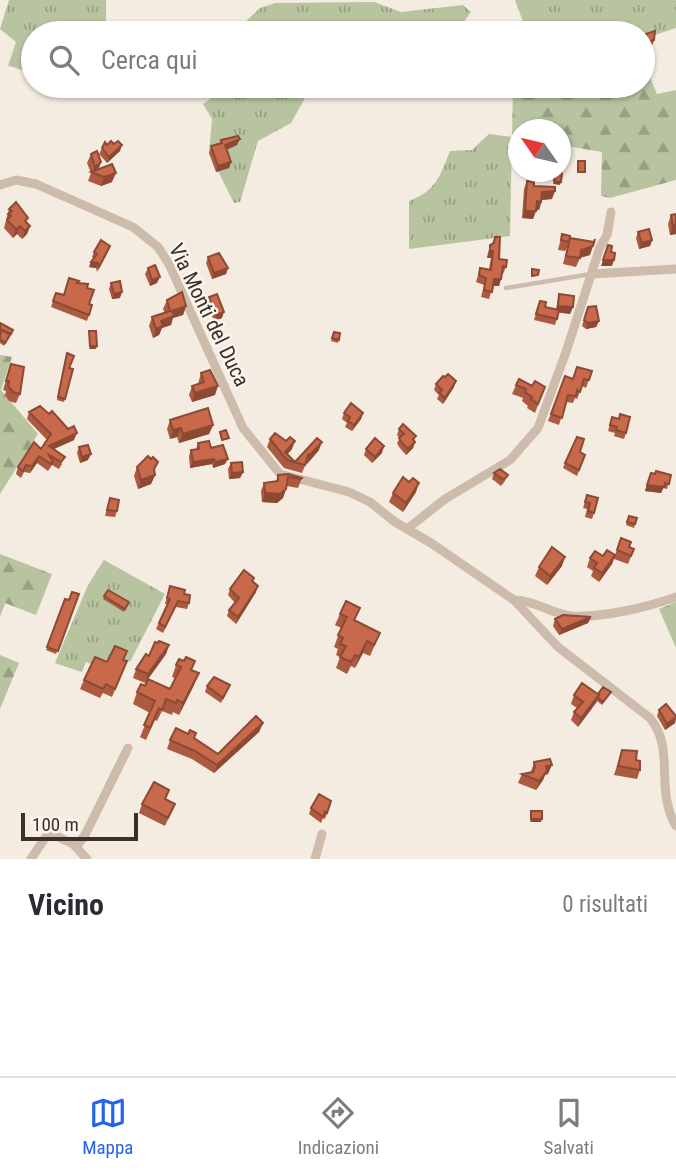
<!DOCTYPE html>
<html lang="it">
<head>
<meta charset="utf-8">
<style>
  body { margin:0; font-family:"Roboto Condensed",sans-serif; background:#f2f2f3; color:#2b2b33 }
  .compass { position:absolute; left:508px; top:119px; width:63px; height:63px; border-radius:50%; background:#fff; box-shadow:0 2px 5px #0004; rotate:304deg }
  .scale { position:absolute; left:21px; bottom:18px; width:117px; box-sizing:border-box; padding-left:7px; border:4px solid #3b302b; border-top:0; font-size:19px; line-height:24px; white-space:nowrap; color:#3b302b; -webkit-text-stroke:5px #fbf5ee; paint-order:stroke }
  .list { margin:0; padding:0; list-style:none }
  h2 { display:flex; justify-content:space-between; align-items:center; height:91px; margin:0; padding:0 28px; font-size:30px }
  h2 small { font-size:23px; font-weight:400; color:#7c7c81 }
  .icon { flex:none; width:38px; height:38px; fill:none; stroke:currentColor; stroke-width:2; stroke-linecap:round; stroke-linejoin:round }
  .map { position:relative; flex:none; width:676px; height:859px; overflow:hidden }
  .search { position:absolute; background:#fff; box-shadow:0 2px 5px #0004; left:21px; right:21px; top:21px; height:77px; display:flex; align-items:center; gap:18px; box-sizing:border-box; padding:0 24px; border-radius:38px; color:#7c7c81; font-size:26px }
  .sheet { height:217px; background:#fff }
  nav { display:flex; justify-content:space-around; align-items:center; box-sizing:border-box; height:98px; border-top:2px solid #e1e1e2; background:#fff; font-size:19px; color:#7c7c81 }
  nav a { display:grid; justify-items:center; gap:4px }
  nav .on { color:#2563eb }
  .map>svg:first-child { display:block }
</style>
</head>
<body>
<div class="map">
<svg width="676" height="859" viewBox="0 0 676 859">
  <defs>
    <pattern id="grass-tufts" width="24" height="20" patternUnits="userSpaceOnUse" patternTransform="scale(1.75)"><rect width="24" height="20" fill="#b8c4a0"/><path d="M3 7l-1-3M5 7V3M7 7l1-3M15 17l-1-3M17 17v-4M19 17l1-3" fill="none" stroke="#97a083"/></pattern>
    <pattern id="forest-firs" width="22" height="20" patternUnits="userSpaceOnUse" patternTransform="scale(1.75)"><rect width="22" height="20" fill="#b8c4a0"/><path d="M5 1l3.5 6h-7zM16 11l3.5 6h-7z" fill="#97a083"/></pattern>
  </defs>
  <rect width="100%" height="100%" fill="#f4ebe1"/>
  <path fill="url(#grass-tufts)" d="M 9,0 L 106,0 L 106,33 L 33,33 L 33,73 C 24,72 17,67 8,66 L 16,42 L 0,29 Z
    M 515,0 L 676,0 L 676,28 L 643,39 L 643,33 L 527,33 Z
    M 374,2 L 401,12 L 463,5 L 471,12 L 457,31 L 450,33 L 324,33 L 316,28 L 299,33 L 240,33 L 239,28 L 260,8 L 275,3 Z
    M 228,86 L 299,86 L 299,88 L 310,89 L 291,123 L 258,141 L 240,202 L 234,203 L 209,153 L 212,119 L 203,104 Z
    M 489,134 L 512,137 L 510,236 L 409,249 L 409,201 C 436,191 440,176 450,151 L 472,150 Z
    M 104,560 L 165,594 L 130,662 L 112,654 L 104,670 L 86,662 L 82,672 L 55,663 L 88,585 Z"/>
  <path fill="url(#forest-firs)" d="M 643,61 L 657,94 L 676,90 L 676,180 L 610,198 L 601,196 L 602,152 L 561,145 L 560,130 L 518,130 L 518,138 L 512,137 L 513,86 L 643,86 Z
    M 0,355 L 12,357 L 1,390 L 38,434 L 0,494 Z
    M 0,554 L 52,574 L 36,615 L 5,603 L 0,617 Z
    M 676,602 L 676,648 L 659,609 Z
    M 0,655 L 19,663 L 0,709 Z"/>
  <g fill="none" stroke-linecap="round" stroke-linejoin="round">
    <path stroke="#cdbbac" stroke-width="4.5" d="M 506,288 L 591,274"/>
    <path stroke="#cdbbac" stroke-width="9" d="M 0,185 L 16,180 L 36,184 L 133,227 L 158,247 L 169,264 L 243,428 L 280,474 L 349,492 L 370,502 L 395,522 L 431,543 L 514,600 L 558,647 L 650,718 C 676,750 654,788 676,826
      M 592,274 L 676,269
      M 407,529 L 445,499 L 510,460 L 538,428 L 566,352 L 600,247 L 607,235 L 611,212
      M 514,600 C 535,600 551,614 572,616 C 602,618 648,607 676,597
      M 76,847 L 85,835 L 128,748
      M 31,859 L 45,838 L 52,834 L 73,844 L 87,859
      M 315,859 L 322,834"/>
  </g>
  <path fill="#ac5a40" d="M 221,140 L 237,145 L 227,150 L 231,162 L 229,168 L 216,172 L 209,153 L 211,146 L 219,144 Z
    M 107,145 L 120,151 L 107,163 L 99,154 L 102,148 Z
    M 91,154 L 101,162 L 98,170 L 112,182 L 101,186 L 88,181 L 91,173 L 87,163 Z
    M 527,181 L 552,199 L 542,200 L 539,210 L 536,210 L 533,219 L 522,218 L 524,189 Z
    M 9,209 L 30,226 L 27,234 L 22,239 L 17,234 L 13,238 L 4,228 Z
    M 671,215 L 676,234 L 670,235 L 668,224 Z
    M 638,232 L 652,240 L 650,246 L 639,249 L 636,238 Z
    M 562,234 L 590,255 L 580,258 L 576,267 L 563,264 L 567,248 L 565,251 L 558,250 Z
    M 495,237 L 499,259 L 506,267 L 503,274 L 502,274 L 499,286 L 493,286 L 489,299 L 481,297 L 484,285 L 476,282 L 480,268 L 489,269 L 491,258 L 487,258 L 488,252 Z
    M 94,252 L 108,252 L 97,272 L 96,268 L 89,267 L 94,258 L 92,257 Z
    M 208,257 L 228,268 L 226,274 L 212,279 L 206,263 Z
    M 148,268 L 157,283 L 150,286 L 145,274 Z
    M 79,281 L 78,283 L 87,288 L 89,304 L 89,315 L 87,321 L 51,307 L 56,293 L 63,295 Z
    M 111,283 L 120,298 L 112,299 L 109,289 Z
    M 559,294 L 573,307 L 570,314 L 559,312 L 555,325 L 534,320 L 540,301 L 545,307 L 556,309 Z
    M 209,297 L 222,318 L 214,321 L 207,303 Z
    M 167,300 L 186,306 L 183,315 L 173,318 L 171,325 L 162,328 L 159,335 L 153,338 L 149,326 L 152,317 L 165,313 L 163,309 Z
    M 588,307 L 599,321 L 596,327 L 586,329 L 582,326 Z
    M 0,323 L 11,333 L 4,346 L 0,343 Z
    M 334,332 L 340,333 L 338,343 L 331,341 Z
    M 66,356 L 69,368 L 73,369 L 64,402 L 57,400 Z
    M 11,364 L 20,394 L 16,403 L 9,401 L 5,395 L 6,391 L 3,390 Z
    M 592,371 L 586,388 L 582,386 L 577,399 L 575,398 L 573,403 L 566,402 L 559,425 L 548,421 L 565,376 L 573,379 Z
    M 201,373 L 215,395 L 192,402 L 189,395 L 192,386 L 198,384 Z
    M 436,384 L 454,387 L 443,404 L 437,399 L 439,395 L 434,390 Z
    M 516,385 L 545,387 L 535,413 L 527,408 L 528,406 L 522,401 L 523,398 L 512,394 Z
    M 29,412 L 74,440 L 54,449 L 62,464 L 59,469 L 52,465 L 48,471 L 37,463 L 30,473 L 24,472 L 21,478 L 16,474 L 18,467 L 41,449 L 47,440 L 27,419 Z
    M 344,413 L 363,413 L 361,419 L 352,431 L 345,427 L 347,423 L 342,419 Z
    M 612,417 L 626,433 L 624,439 L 614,436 L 615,433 L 608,431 Z
    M 170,420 L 213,425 L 209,434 L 179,443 L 177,437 L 170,439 L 167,429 Z
    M 399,429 L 415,442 L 413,448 L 406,455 L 399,447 L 397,443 L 400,438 L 397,435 Z
    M 270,439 L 286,441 L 292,449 L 287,454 L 295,462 L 319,450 L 307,464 L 306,463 L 302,473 L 284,468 L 267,447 Z
    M 198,443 L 211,448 L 225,464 L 213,468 L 212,464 L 190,468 L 189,456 L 191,450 L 196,449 Z
    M 79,447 L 88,460 L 80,463 L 77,453 Z
    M 366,449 L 382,453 L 372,463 L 364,455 Z
    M 580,452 L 585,455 L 577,476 L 563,468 L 565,463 Z
    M 151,459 L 155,475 L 151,484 L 138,489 L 134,476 L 137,467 Z
    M 231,463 L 243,472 L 240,478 L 229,479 L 228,469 Z
    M 494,473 L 505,481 L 501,486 L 492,479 Z
    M 651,473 L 671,475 L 667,489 L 663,488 L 661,493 L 645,491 Z
    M 278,475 L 302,478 L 298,488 L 287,486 L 283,498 L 277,503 L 262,502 L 261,491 L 264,483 L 276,481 Z
    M 416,492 L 403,512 L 389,502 L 393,493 Z
    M 587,495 L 594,513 L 592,519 L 585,517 L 587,509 L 583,508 Z
    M 110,498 L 117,511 L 115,517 L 105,516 Z
    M 629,516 L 637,518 L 634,528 L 626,525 Z
    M 621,538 L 629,547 L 634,549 L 628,564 L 614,559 L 612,564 L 599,582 L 591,576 L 593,571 L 587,567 L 590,558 L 615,555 Z
    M 562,566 L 547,585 L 535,576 L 539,567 Z
    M 254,578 L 253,582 L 256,592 L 236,624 L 227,616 L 229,610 L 235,603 L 228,595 L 230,589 Z
    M 170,586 L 184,594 L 189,603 L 187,609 L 176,607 L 163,633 L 156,629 L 167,604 L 165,604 Z
    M 79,594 L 56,654 L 46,650 L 65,599 L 69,600 Z
    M 104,596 L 128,605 L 124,612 L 103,599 Z
    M 340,614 L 380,633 L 370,656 L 363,653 L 355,668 L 351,666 L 347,674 L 336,668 L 340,657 L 336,655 L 338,649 L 334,647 L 341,628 L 335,625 Z
    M 591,617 L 588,623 L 559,635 L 553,626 L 555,619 Z
    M 158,643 L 169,645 L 166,654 L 148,679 L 170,689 L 175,678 L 172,677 L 176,665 L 191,670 L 194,685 L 179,715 L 173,712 L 172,715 L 162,711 L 157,721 L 155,720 L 146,740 L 140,737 L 150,713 L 133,704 L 137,692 L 145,686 L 147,681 L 145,683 L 133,678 L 136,669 L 149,656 Z
    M 123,660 L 127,661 L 112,697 L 103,693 L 100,698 L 80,689 L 84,680 L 107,662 Z
    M 230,685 L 221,703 L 205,692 L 207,686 Z
    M 611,692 L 602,705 L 597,701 L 578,727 L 571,720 L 574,712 L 577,708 L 571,704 L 574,695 Z
    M 659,710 L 676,716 L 675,723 L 665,730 L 657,716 Z
    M 263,723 L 259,732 L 214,773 L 192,759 L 167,749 L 170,740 L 194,738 L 218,754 Z
    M 622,750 L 636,760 L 640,770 L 637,779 L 614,775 Z
    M 534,762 L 548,774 L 545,775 L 543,780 L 536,790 L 518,783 L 522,774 L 531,772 Z
    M 166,799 L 175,804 L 165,826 L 139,813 L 142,804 Z
    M 331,801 L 325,819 L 323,818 L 321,823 L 309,814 L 311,808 Z"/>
  <path fill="#8c4a34" d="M 654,40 L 652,46 L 643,50 L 643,43 Z
    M 240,139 L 237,145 L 223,151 L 225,145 Z
    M 122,145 L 120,151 L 107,163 L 109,157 Z
    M 101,162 L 98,171 L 93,173 L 95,167 Z
    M 231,162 L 229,168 L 216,172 L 218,166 Z
    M 116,173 L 112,182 L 101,186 L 104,177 Z
    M 554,181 L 561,182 L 560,185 L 553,184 Z
    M 555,191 L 552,199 L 539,200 L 542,192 Z
    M 537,201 L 541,202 L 539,210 L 534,209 Z
    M 525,211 L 536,211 L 533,219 L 522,218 Z
    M 676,225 L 676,234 L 670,235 L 673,226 Z
    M 20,226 L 17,234 L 13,238 L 16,229 Z
    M 30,226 L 27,234 L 22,239 L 25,231 Z
    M 652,240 L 650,246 L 639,249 L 642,243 Z
    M 593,246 L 590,255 L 578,258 L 581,250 Z
    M 490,251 L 493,251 L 491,258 L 487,258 Z
    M 603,260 L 614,260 L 612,266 L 601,266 Z
    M 91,262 L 98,263 L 96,268 L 89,267 Z
    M 228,268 L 226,274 L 212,279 L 214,273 Z
    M 160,277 L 157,283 L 150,286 L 152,280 Z
    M 494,279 L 501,279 L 499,286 L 492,286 Z
    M 122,292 L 120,298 L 112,299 L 114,294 Z
    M 186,306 L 183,315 L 173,318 L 171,325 L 162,328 L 159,335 L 153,338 L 156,329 L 161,321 L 172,311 Z
    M 558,306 L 573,307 L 570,314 L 555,312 Z
    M 224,312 L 222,318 L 214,321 L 216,315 Z
    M 599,321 L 596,327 L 586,329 L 588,323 Z
    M 90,346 L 97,346 L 96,349 L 89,349 Z
    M 456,381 L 454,387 L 443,404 L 445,398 Z
    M 218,386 L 215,395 L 192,402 L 195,393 Z
    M 363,413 L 361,419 L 352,431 L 354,425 Z
    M 213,425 L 209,434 L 179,443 L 183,434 Z
    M 181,428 L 177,437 L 170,439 L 173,430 Z
    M 77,433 L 74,440 L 47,452 L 49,446 Z
    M 295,441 L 292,449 L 285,457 L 285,452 Z
    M 322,442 L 319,450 L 307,464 L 309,456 Z
    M 415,442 L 413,448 L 406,455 L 408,449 Z
    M 384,446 L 382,453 L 372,463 L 375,457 Z
    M 91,454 L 88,460 L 80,463 L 82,457 Z
    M 39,456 L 37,463 L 30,473 L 32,466 Z
    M 214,459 L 212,464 L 190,468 L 193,462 Z
    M 228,459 L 225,464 L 213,468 L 215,462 Z
    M 158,462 L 152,476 L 155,475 L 151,484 L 138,489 L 141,480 L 154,469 Z
    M 243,472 L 240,478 L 229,479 L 232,473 Z
    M 419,483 L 416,492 L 403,512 L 406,503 Z
    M 647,485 L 664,487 L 661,493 L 645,491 Z
    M 286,489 L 283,498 L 277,503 L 262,502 L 265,493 Z
    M 615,555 L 612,564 L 599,582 L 602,573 Z
    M 565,557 L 562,566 L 547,585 L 550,576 Z
    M 258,586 L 256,592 L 236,624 L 238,617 Z
    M 591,617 L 588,623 L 559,635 L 562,629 Z
    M 367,641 L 363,653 L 355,668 L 359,657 Z
    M 169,645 L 166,654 L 145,683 L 148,674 Z
    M 199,673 L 194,685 L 179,715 L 183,703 Z
    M 599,695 L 596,703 L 578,727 L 581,718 Z
    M 676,717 L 675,723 L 665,730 L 667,724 Z
    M 263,723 L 259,732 L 214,773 L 217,765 Z
    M 552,765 L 548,774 L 545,775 L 543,780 L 536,790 L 546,766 Z
    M 531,819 L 542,819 L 541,822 L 530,822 Z"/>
  <path fill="#c8694b" stroke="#8c4a34" stroke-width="2" d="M 655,31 L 654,40 L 643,43 L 644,46 L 643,47 L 643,35 Z
    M 238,136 L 240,139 L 225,145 L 231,162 L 218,166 L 211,146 L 222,143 L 221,140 Z
    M 111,141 L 114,144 L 118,141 L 122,145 L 109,157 L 102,148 L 105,142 L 107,145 Z
    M 97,151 L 101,162 L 95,167 L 91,154 Z
    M 578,161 L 585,161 L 585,172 L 578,172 Z
    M 112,164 L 116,173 L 104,177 L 91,172 Z
    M 555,172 L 562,173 L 561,182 L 554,181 Z
    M 527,181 L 534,182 L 534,186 L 555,187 L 555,191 L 542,192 L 541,202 L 537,201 L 536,211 L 525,211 Z
    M 16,202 L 28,218 L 25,221 L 30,226 L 25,231 L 20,226 L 16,229 L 7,220 L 11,216 L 8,214 L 12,211 L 9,209 Z
    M 676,214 L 676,225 L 673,226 L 671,215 Z
    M 649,229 L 652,240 L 642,243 L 638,232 Z
    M 562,234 L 570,236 L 569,242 L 561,240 Z
    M 495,237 L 500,237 L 499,259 L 507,260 L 506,267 L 503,266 L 501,279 L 494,279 L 492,292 L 484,290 L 486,278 L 479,275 L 480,268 L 491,270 L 493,251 L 490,251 L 490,245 L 494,243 Z
    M 570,238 L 594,242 L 595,239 L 593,246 L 581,250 L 580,258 L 566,256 Z
    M 101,240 L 110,246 L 99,267 L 98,263 L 91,262 L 97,254 L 94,252 Z
    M 608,245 L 612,246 L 611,252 L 615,253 L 614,260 L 603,260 Z
    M 219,253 L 228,268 L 214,273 L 208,257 Z
    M 155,265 L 160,277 L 152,280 L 148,268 Z
    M 532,269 L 539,270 L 538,275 L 532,276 Z
    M 69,278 L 79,281 L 77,283 L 88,284 L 87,288 L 94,290 L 89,304 L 92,305 L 89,315 L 53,301 L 56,293 L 64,295 Z
    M 120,281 L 122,292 L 114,294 L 111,283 Z
    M 182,292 L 186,306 L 172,311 L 174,316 L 161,321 L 163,326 L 156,329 L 152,317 L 170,311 L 167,300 Z
    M 217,294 L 224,312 L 216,315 L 209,297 Z
    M 559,294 L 574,296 L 573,307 L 558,306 Z
    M 540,301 L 546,302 L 545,307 L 559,310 L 557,319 L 536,314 Z
    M 596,306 L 599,321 L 588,323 L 584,320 L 588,307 Z
    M 0,323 L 13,330 L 11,334 L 0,329 Z
    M 2,330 L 10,335 L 5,343 L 0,339 L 0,334 Z
    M 89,331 L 96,331 L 97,346 L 90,346 Z
    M 334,332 L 340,333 L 339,340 L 332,338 Z
    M 67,353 L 74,356 L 69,368 L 73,369 L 65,399 L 58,397 Z
    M 11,364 L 24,367 L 20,394 L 13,392 L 8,386 L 9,381 L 6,381 Z
    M 577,367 L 592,371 L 589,380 L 584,379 L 580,392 L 577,390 L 576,396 L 568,395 L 562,418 L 551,414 L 565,376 L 573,379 Z
    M 210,370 L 218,386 L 195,393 L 192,386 L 204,382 L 201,373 Z
    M 448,374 L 456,381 L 445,398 L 439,393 L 442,390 L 436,384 L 443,376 L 445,377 Z
    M 519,379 L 532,386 L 535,381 L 545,387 L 538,404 L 531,399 L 532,397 L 525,392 L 526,389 L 516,385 Z
    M 351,403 L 363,413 L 354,425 L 348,421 L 350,417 L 344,413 Z
    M 40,406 L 49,414 L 52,411 L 68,429 L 74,426 L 77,433 L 49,446 L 65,457 L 61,462 L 49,455 L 53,462 L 51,464 L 39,456 L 32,466 L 26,465 L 23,471 L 18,467 L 34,442 L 41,449 L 51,434 L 29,412 Z
    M 208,408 L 213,425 L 183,434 L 181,428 L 173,430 L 170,420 Z
    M 620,414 L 630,417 L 626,433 L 616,430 L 617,427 L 610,425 L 612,417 L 619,419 Z
    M 403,424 L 416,436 L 413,439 L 415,442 L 408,449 L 401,442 L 399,438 L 404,434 L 399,429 Z
    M 226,430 L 229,438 L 222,440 L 220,432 Z
    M 275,433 L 286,441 L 290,437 L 295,441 L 285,452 L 295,462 L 317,438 L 322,442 L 309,456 L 308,455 L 305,465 L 287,460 L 270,439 Z
    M 577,437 L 584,439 L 580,452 L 585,455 L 579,470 L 565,463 Z
    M 375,438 L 384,446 L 375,457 L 366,449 Z
    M 209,441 L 211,448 L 223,445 L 228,459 L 215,462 L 214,459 L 193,462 L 191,450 L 199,449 L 198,443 Z
    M 88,445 L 91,454 L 82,457 L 79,447 Z
    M 148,456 L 151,459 L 153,457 L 158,462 L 154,469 L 155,475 L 141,480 L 137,467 Z
    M 242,462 L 243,472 L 232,473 L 231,463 Z
    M 500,469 L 508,475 L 504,480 L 494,473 Z
    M 656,471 L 671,475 L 669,484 L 665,483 L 664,487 L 647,485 L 651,473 L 655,474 Z
    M 288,474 L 302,478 L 301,479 L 288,477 L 286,489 L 280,494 L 265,493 L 264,483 L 278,481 L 278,475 Z
    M 403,477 L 409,482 L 413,478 L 419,483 L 406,503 L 393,493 Z
    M 587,495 L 598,498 L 594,513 L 588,511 L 590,503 L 585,502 Z
    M 110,498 L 119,500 L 117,511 L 107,510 Z
    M 629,516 L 637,518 L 635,524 L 627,522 Z
    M 621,538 L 631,542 L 629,547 L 634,549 L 631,556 L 617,550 Z
    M 552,547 L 565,557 L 550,576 L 539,567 Z
    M 607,550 L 615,555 L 602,573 L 594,568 L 597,563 L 590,558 L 595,551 L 603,556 Z
    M 244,570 L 254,578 L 252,581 L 258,586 L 238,617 L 229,610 L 239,598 L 230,589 Z
    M 170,586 L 185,590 L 184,594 L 190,595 L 189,603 L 178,601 L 165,627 L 159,623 L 170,599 L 167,598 Z
    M 108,590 L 129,602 L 125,609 L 104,596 Z
    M 72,592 L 79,594 L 58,651 L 47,647 L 65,599 L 69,600 Z
    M 346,601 L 360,608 L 354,620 L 380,633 L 374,645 L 367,641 L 359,657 L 355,655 L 351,662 L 340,657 L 346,646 L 340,644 L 343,638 L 338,635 L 347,617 L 340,614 Z
    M 563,615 L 591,617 L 562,629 L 555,619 Z
    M 159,641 L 169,645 L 148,674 L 136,669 L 146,654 L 149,656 L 155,642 L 158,643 Z
    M 115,646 L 127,651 L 123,660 L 127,661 L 115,689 L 106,684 L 103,689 L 84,680 L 95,657 L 107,662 Z
    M 186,657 L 195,661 L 191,670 L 199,673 L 183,703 L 177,700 L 176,703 L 166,699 L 162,710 L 159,708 L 150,728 L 144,725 L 155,701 L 137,692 L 141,684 L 145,686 L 148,679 L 170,689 L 181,667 L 176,665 L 179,659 L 184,661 Z
    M 214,677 L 230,685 L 223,698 L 207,686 Z
    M 582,683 L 599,695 L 581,718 L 574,712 L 583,702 L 574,695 Z
    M 603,687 L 611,692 L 603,702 L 598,698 L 599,695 L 598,694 Z
    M 666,704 L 676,716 L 676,717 L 667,724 L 659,710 Z
    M 256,716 L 263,723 L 217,765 L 195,751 L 170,740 L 176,728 L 188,734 L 190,730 L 196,733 L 194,738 L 218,754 Z
    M 622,750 L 637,751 L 636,760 L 640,761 L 640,770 L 618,766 Z
    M 550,759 L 552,765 L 546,766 L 547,771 L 539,781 L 522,774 L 533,772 L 535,767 L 534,762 Z
    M 154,782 L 169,790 L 165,799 L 175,804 L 168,818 L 142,804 Z
    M 319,794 L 331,801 L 327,813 L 325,812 L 323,817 L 311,808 Z
    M 531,811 L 542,811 L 542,819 L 531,819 Z"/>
  <g text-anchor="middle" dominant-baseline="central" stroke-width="5" stroke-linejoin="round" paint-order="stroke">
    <g font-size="21" fill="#3b302b" stroke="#fbf5ee">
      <text transform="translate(209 315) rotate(64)">Via Monti del Duca</text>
    </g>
  </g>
</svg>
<svg class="compass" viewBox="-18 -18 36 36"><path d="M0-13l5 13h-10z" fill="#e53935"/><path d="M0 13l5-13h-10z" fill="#7c7c81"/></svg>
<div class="scale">100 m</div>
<div class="search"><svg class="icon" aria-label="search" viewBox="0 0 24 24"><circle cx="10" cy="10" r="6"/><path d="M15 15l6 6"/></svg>Cerca qui</div>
</div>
<section class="sheet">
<h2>Vicino<small>0 risultati</small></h2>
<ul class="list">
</ul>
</section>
<nav>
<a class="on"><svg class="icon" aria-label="map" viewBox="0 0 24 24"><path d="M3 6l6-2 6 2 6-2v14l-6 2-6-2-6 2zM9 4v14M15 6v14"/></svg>Mappa</a>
<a><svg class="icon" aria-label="directions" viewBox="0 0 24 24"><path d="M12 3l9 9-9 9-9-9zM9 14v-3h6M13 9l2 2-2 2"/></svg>Indicazioni</a>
<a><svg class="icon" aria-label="saved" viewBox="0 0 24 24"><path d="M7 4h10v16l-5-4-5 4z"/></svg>Salvati</a>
</nav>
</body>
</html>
